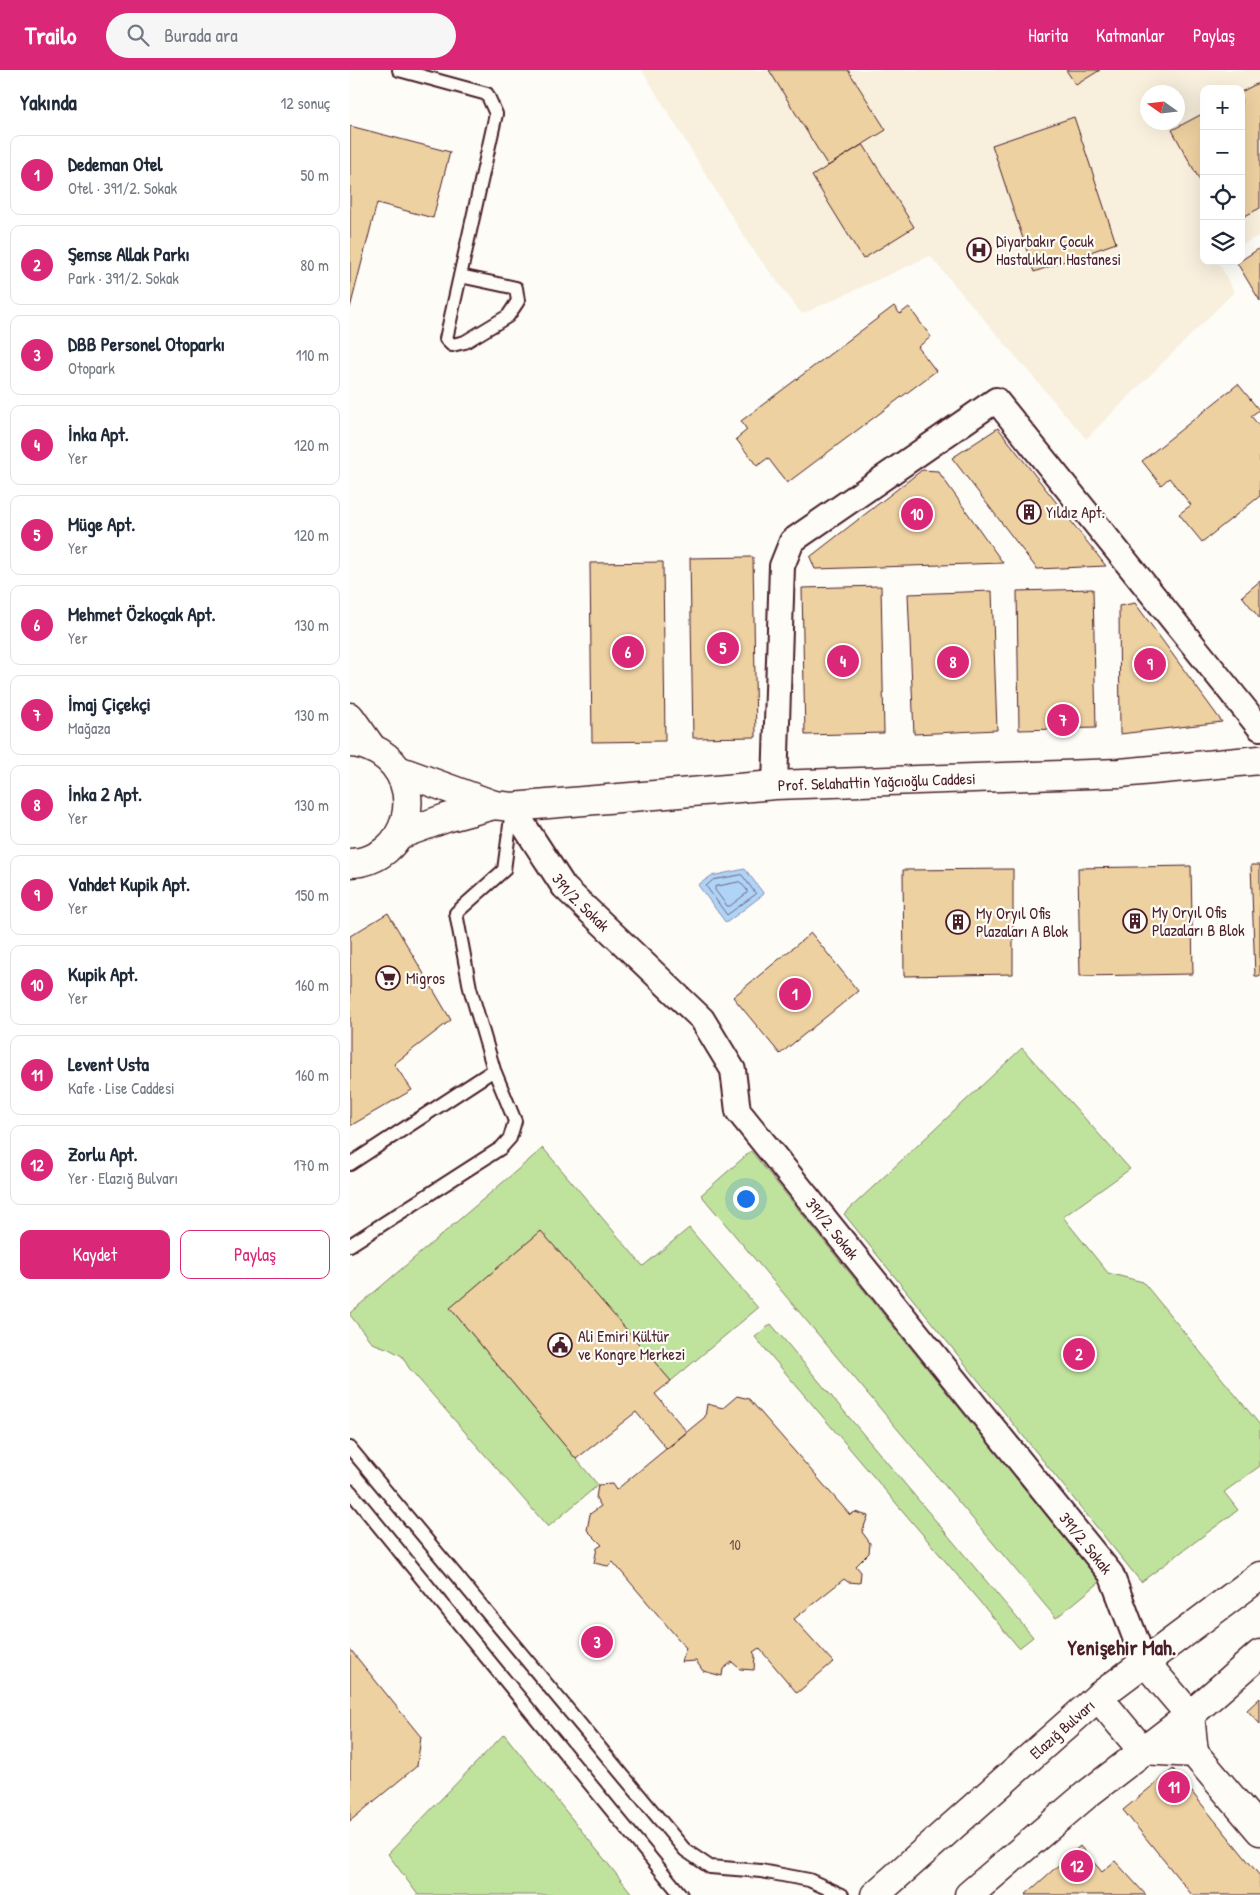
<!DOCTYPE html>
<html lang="tr">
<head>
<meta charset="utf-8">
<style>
  body { margin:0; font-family:"Patrick Hand",sans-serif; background:#f6f6f7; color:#1f2937 }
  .controls { position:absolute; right:15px; top:15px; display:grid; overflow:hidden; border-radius:10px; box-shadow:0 5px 20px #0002 }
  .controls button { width:45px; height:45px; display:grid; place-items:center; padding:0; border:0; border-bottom:1px solid #e0e1e3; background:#fff; color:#1f2937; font:25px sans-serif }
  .compass { position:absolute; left:790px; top:15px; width:45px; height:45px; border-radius:50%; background:#fff; box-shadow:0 5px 20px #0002; rotate:284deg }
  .you { position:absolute; left:395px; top:1128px; width:18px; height:18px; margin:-12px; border:4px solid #fff; border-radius:50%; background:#1a73e8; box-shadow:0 0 0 8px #1a73e833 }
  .badge { display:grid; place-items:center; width:32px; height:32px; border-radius:50%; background:#db2777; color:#fff; font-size:16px; font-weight:700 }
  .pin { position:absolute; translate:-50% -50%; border:2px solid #fff; box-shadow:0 1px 5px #0006 }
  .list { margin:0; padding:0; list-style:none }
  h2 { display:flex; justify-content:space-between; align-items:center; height:65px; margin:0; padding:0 20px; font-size:21px }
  h2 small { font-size:16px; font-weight:400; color:#747a83 }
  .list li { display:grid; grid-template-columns:32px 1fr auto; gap:15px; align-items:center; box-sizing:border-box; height:80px; margin:0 10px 10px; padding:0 10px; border:1px solid #e0e1e3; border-radius:10px }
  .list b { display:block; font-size:19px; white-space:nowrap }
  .list p { margin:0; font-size:16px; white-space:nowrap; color:#747a83 }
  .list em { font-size:16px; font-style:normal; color:#747a83 }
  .actions { display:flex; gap:10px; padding:15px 20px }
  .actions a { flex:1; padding:11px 0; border:1px solid #db2777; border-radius:10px; text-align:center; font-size:18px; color:#db2777 }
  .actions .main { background:#db2777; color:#fff }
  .icon { flex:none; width:28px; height:28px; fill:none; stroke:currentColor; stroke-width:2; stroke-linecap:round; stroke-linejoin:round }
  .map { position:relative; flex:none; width:910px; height:1825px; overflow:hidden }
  header { display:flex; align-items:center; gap:30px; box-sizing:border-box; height:70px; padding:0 25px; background:#db2777; color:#fff }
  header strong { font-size:24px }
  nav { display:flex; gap:28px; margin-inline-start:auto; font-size:18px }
  .search { width:350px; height:45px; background:#f6f6f7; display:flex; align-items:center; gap:12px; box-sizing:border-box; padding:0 18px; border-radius:28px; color:#747a83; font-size:19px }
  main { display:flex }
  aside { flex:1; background:#fff }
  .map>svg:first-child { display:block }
</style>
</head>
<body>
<header>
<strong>Trailo</strong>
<div class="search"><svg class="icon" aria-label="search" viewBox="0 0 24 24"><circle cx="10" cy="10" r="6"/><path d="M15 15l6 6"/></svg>Burada ara</div>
<nav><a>Harita</a><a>Katmanlar</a><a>Paylaş</a></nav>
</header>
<main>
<aside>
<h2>Yakında<small>12 sonuç</small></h2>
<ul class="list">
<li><span class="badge">1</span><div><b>Dedeman Otel</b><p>Otel · 391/2. Sokak</p></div><em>50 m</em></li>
<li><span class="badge">2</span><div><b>Şemse Allak Parkı</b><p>Park · 391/2. Sokak</p></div><em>80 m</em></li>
<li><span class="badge">3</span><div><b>DBB Personel Otoparkı</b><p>Otopark</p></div><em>110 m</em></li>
<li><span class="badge">4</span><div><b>İnka Apt.</b><p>Yer</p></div><em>120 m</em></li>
<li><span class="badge">5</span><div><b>Müge Apt.</b><p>Yer</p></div><em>120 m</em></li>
<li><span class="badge">6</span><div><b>Mehmet Özkoçak Apt.</b><p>Yer</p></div><em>130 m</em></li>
<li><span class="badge">7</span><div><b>İmaj Çiçekçi</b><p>Mağaza</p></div><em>130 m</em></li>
<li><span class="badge">8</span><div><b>İnka 2 Apt.</b><p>Yer</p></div><em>130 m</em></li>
<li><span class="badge">9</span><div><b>Vahdet Kupik Apt.</b><p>Yer</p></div><em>150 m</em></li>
<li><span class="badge">10</span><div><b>Kupik Apt.</b><p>Yer</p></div><em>160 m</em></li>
<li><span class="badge">11</span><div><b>Levent Usta</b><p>Kafe · Lise Caddesi</p></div><em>160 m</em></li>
<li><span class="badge">12</span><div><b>Zorlu Apt.</b><p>Yer · Elazığ Bulvarı</p></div><em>170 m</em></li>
</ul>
<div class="actions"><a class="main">Kaydet</a><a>Paylaş</a></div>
</aside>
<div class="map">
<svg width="910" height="1825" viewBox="0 0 910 1825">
  <rect width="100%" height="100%" fill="#fdfcf7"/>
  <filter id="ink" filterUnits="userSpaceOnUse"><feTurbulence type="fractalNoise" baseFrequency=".02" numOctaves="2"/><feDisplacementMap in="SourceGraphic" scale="10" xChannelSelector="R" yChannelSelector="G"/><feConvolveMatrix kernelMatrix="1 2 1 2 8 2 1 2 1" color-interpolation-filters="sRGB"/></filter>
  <g filter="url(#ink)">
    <path fill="#f8efdd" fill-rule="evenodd" d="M 292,0 L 910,0 L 910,165 L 891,175 L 891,19 L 854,19 L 854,191 L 868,191 L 884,222 L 736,369 L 580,186 L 452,244 L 398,173 ZM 798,22 L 828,22 L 828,52 L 798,52 Z"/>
    <path fill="#bfe39d" stroke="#848164" d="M 672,978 L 780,1099 L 713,1147 L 758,1203 L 793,1212 L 910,1355 L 910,1396 L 874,1422 L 888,1440 L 791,1512 L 494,1144 Z
      M 193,1078 L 293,1196 L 339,1158 L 408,1238 L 321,1311 L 101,1239 L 248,1415 L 198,1457 L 59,1298 L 52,1286 L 39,1279 L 22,1273 L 0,1245 L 0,1243 Z
      M 401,1081 L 750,1512 L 706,1548 L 351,1125 Z
      M 421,1254 L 683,1567 L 669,1578 L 405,1267 Z
      M 154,1664 L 283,1825 L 68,1825 L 38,1784 Z"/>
    <path fill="#afd4f8" stroke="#878ca6" d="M 395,799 L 414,824 L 376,853 L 348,815 L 361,806 Z"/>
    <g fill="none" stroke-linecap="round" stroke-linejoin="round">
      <path stroke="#72677d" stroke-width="1" d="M 392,805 L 406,824 L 377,845 L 356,816 L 363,810 Z
        M 390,812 L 397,820 L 397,823 L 380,836 L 377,836 L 365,820 L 365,817 Z"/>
    </g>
    <path fill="#edd1a1" stroke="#4a1f2b" d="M 419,0 L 498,0 L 536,60 L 478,96 Z
      M 716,0 L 750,0 L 726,15 Z
      M 910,12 L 910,138 L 891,148 L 891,22 Z
      M 854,43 L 854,118 L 822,60 Z
      M 724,47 L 766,173 L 684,202 L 642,75 Z
      M 0,56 L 100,82 L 83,148 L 27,133 L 0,238 Z
      M 513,74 L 564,157 L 513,189 L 462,106 Z
      M 910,178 L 910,231 L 887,193 Z
      M 544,236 L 550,244 L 559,237 L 581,267 L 568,277 L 586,301 L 437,413 L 418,388 L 407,396 L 386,369 L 397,360 L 391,351 Z
      M 888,314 L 909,340 L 901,346 L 910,357 L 910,426 L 852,472 L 829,444 L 841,435 L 819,408 L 811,415 L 792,391 Z
      M 648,358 L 756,496 L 687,499 L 602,388 Z
      M 572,400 L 588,401 L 653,493 L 465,499 L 460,487 Z
      M 403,487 L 406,667 L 343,668 L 340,488 Z
      M 313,492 L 315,671 L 242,672 L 240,493 Z
      M 910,511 L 910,549 L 892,526 Z
      M 531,516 L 534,663 L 455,665 L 452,518 Z
      M 743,519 L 746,658 L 669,660 L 667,521 Z
      M 642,521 L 647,660 L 564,664 L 558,524 Z
      M 785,533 L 872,652 L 770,664 L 769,536 Z
      M 901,795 L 910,795 L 910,906 L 905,906 Z
      M 841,796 L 843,904 L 730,906 L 728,798 Z
      M 663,799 L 663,904 L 554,906 L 553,800 Z
      M 38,843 L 101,950 L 44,994 L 62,1020 L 0,1056 L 0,866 Z
      M 461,863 L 508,921 L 430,984 L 383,927 Z
      M 191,1161 L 321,1311 L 305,1324 L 337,1362 L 317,1379 L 286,1342 L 226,1389 L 100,1238 Z
      M 387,1326 L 399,1329 L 500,1445 L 505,1442 L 518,1446 L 512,1462 L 520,1473 L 519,1483 L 506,1496 L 511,1502 L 510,1513 L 498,1512 L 494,1509 L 444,1549 L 483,1592 L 447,1623 L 409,1578 L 403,1582 L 405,1585 L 404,1600 L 390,1599 L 382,1592 L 373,1599 L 372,1606 L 353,1601 L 346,1591 L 331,1592 L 336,1578 L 263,1492 L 258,1496 L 244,1493 L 247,1478 L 252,1475 L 237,1460 L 240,1444 L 251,1436 L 246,1428 L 248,1415 L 262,1414 L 266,1420 L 355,1347 L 357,1334 L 373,1338 Z
      M 0,1579 L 71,1667 L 67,1696 L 0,1751 Z
      M 910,1628 L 910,1654 L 897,1640 Z
      M 823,1699 L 910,1806 L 910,1825 L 842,1825 L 773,1740 Z
      M 730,1776 L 752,1802 L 765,1791 L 796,1825 L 675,1825 Z"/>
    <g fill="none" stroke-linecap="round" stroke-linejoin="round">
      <g stroke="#4a1f2b" stroke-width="16">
        <path id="service" d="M 49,0 L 137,24 L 146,44 L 96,269 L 102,275 L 115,272 L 158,246 L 168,231 L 166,218 L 110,206
          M 0,1094 L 144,1000
          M 0,1175 L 151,1078 L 160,1068 L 165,1051 L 144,1000 L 120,918 L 106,843 L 154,800 L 162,740
          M 0,1378 L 335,1780 L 360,1797 L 411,1801 L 459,1810 L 492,1825
          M 0,1421 L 331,1825"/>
      </g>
      <g stroke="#4a1f2b" stroke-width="28">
        <g id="minor">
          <path d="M 425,715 L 432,496 L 442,471 L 646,330 L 910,658"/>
          <path id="s1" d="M 162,737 L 214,817 L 352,949 L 383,1000 L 388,1041 L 761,1504 L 794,1591"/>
        </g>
      </g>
      <g stroke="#4a1f2b" stroke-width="31">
        <g id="tertiary">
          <path d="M 0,647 L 22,678"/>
          <path d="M 0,673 C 10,673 20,677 29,682 C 79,713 59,792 0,793"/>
          <path id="s2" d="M 48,700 L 144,735 L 162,737 L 425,715 L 770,703 L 910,690"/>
          <path d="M 49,765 L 96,748 L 144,735"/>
          <path d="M 748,1627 L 792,1680 L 844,1683 L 840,1645 L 794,1591"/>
          <path d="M 844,1683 L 910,1761"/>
        </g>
      </g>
      <g stroke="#4a1f2b" stroke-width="31">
        <g id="primary">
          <path id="s3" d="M 525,1825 L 748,1627 L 910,1506"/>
          <path d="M 619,1825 L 736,1725 L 840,1645 L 910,1584"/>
        </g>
      </g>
      <use href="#service" stroke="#fdfcf7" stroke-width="12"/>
      <use href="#minor" stroke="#fdfcf7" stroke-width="24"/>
      <use href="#tertiary" stroke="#fdfcf7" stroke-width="28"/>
      <use href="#primary" stroke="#fdfcf7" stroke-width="28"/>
    </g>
  </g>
  <defs>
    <g id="hospital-ring" transform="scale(1.25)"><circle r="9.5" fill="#fdfcf7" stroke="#4a1f2b" stroke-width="1.5"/><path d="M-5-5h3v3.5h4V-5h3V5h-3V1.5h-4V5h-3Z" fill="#4a1f2b"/></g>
    <g id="building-ring" transform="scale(1.25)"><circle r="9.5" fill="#fdfcf7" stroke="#4a1f2b" stroke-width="1.5"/><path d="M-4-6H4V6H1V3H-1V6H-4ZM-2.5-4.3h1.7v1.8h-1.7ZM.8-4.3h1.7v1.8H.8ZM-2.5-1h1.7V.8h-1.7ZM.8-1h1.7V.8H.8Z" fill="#4a1f2b"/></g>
    <g id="supermarket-ring" transform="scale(1.25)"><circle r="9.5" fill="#fdfcf7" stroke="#4a1f2b" stroke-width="1.5"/><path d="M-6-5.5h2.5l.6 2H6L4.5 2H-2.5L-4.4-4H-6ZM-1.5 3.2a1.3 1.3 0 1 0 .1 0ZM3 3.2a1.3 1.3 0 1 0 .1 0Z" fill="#4a1f2b"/></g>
    <g id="civic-ring" transform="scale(1.25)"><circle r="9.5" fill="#fdfcf7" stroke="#4a1f2b" stroke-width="1.5"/><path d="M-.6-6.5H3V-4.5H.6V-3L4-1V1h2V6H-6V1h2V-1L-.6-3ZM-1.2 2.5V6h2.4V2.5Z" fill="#4a1f2b"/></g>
  </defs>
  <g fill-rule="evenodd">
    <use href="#hospital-ring" x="629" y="180"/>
    <use href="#building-ring" x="679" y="442"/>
    <use href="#building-ring" x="785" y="851"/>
    <use href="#building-ring" x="608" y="852"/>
    <use href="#supermarket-ring" x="38" y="908"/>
    <use href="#civic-ring" x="210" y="1275"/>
  </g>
  <g text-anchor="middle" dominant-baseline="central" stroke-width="4.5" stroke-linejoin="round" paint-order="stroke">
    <g font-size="14" fill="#734c48">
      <text x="385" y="1474">10</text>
    </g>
    <g font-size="16" fill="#4a1f2b" stroke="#fdfcf7" text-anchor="start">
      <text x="646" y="171">Diyarbakır Çocuk<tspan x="646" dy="18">Hastalıkları Hastanesi</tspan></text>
      <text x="696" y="442">Yıldız Apt.</text>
      <text x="802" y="842">My Oryıl Ofis<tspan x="802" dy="18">Plazaları B Blok</tspan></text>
      <text x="626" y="843">My Oryıl Ofis<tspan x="626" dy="18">Plazaları A Blok</tspan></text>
      <text x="56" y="908">Migros</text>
      <text x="228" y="1266">Ali Emiri Kültür<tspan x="228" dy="18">ve Kongre Merkezi</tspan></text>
    </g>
    <g font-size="16" fill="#4a1f2b" stroke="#fdfcf7">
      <text stroke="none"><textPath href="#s2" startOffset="486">Prof. Selahattin Yağcıoğlu Caddesi</textPath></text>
      <text stroke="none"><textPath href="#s1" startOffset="118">391/2. Sokak</textPath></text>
      <text stroke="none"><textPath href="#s1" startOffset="538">391/2. Sokak</textPath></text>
      <text stroke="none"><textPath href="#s1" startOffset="942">391/2. Sokak</textPath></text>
      <text stroke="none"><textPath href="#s3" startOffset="250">Elazığ Bulvarı</textPath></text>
    </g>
    <g font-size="21" font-weight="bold" fill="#4a1f2b" stroke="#fdfcf7">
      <text x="772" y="1577">Yenişehir Mah.</text>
    </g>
  </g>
</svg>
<div class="controls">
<button>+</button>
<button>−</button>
<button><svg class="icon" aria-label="locate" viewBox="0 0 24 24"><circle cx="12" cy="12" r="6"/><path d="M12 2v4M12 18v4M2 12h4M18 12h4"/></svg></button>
<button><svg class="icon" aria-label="layers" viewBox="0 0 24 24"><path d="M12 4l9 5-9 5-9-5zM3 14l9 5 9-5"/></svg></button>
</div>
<svg class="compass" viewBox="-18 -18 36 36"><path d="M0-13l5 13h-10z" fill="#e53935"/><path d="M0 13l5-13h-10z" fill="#747a83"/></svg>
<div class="you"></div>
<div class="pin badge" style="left:445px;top:924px">1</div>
<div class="pin badge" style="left:729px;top:1284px">2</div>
<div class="pin badge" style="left:247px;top:1572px">3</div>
<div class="pin badge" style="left:493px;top:591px">4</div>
<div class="pin badge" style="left:373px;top:578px">5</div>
<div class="pin badge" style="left:278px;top:582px">6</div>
<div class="pin badge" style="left:713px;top:650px">7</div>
<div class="pin badge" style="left:603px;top:592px">8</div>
<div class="pin badge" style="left:800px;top:594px">9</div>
<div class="pin badge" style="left:567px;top:444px">10</div>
<div class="pin badge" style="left:824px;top:1717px">11</div>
<div class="pin badge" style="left:727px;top:1796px">12</div>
</div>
</main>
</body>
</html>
